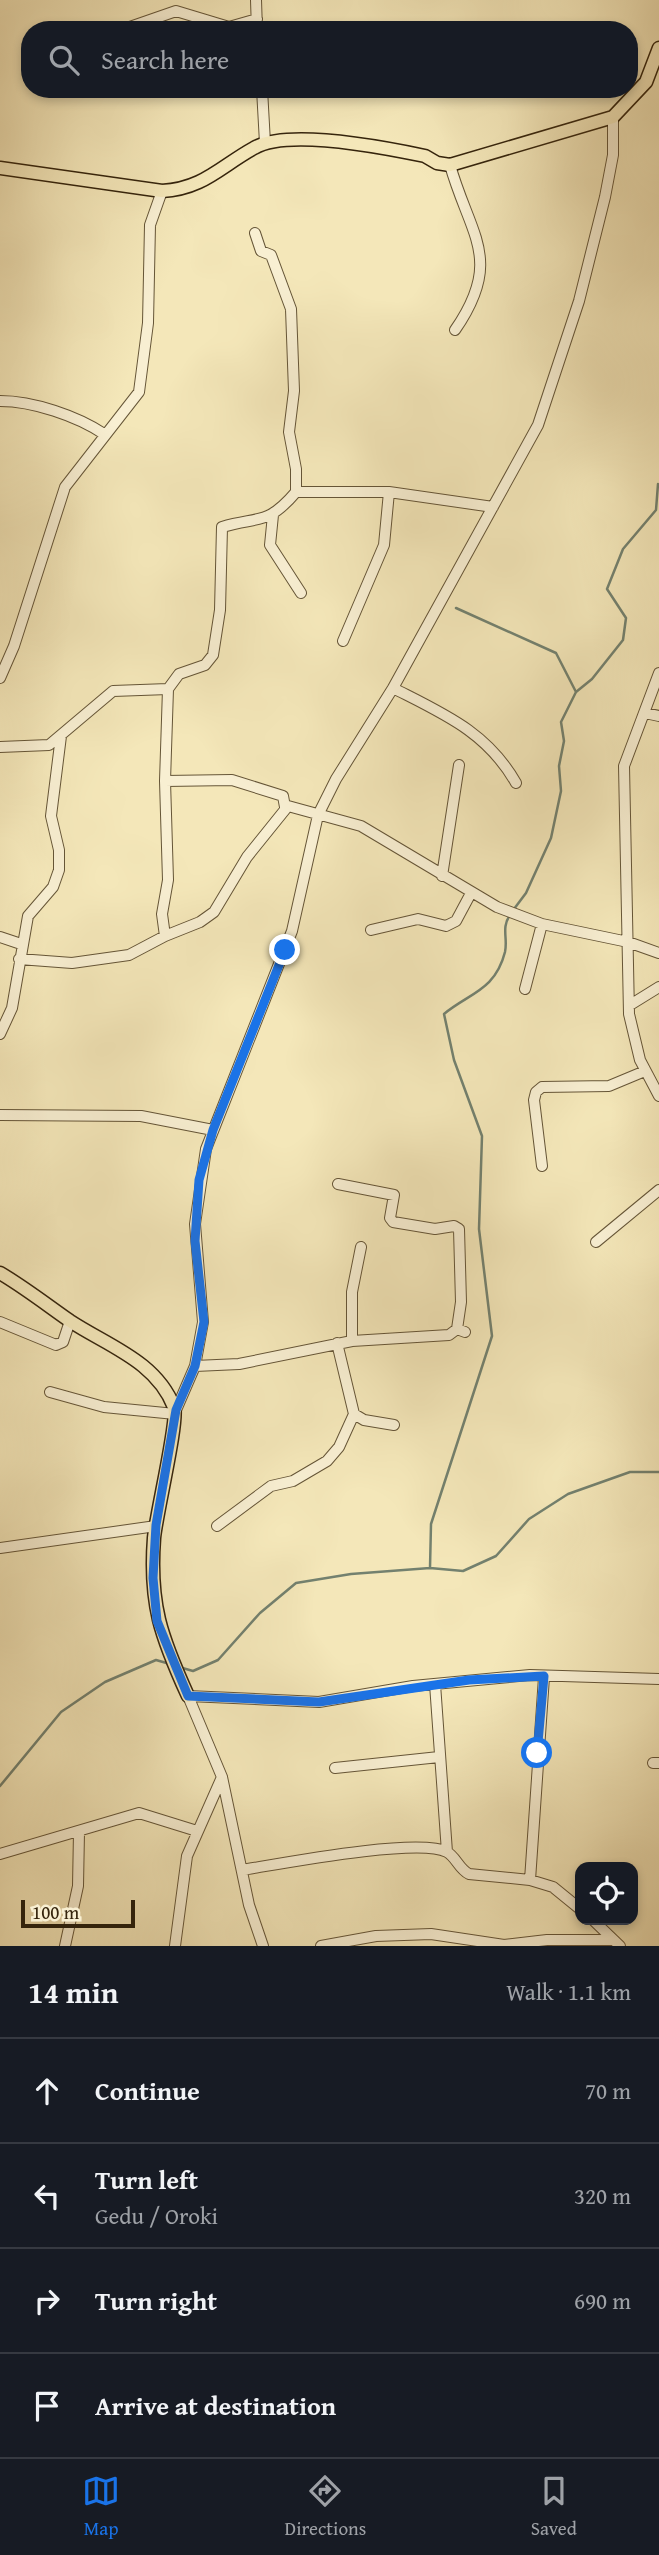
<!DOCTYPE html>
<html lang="en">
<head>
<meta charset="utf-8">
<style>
  body { margin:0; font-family:"Gentium Book Plus",serif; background:#242831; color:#f1f3f6 }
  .controls { position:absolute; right:21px; bottom:21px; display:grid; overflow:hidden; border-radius:14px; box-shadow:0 4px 10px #0003 }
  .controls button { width:63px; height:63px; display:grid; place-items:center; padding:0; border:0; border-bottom:2px solid #363941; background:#171b24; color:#f1f3f6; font:35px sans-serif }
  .scale { position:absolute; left:21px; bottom:18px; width:114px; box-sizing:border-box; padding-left:7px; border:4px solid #35240c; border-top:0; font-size:19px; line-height:24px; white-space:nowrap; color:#35240c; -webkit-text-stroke:5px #f8efd2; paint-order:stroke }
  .stop { position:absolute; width:21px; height:21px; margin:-16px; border:5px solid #1a73e8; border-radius:50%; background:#fff }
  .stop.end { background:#1a73e8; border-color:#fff; box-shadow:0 2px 7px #0008 }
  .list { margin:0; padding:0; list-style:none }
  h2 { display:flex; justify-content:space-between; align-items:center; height:91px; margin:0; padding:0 28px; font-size:30px }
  h2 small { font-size:23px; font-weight:400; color:#9ea1a6 }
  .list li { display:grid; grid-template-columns:46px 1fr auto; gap:21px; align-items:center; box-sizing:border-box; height:105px; padding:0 28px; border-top:2px solid #363941 }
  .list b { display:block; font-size:26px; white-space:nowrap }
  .list p { margin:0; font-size:23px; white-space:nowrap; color:#9ea1a6 }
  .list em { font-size:23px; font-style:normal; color:#9ea1a6 }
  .icon { flex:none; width:38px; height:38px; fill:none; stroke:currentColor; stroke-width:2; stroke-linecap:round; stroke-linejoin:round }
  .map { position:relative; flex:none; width:659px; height:1946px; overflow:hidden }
  .search { position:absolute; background:#171b24; box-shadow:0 4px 10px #0003; left:21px; right:21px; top:21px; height:77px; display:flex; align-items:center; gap:18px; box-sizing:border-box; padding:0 24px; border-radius:28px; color:#9ea1a6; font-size:26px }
  .sheet { height:511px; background:#171b24 }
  nav { display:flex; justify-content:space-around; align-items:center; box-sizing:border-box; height:98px; border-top:2px solid #363941; background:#171b24; font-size:19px; color:#9ea1a6 }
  nav a { display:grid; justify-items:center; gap:4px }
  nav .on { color:#1a73e8 }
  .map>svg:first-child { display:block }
</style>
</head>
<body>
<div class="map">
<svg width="659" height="1946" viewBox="0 0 659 1946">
  <rect width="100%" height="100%" fill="#f4e7b9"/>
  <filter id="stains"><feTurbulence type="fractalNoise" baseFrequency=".00286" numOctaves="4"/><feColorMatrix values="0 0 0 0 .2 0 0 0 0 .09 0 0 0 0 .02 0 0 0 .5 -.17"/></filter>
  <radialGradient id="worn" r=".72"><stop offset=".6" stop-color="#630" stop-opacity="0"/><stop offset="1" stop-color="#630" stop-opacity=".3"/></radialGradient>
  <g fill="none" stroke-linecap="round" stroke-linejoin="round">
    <path stroke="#73816f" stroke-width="2.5" d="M 456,608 L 556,653 L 576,692
      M 514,909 L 526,893 L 551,838 L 561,791 L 559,766 L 564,741 L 561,722 L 576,692 L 592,679 L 623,640 L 626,618 L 607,589 L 623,549 L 656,510 L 658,484
      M 430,1568 L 431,1524 L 492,1336 L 479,1229 L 482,1136 L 454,1060 L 444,1014 C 469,993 495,991 505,952 C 508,938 501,928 510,915
      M 179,1667 L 193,1671 L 218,1660 L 260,1613 L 296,1583 L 351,1574 L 430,1568 L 463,1571 L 496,1556 L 529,1519 L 568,1494 L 630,1472 L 659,1472
      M 0,1786 L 61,1712 L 105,1682 L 156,1660 L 170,1664"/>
    <g stroke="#655537" stroke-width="12">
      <path id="minor" d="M 256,0 L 257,30
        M 108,28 L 127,28 L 176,11 L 229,27 L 257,19
        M 262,89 L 265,143
        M 450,165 C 470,236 504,259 455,330
        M 0,401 C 33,401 77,416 104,434
        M 296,492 L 389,492 L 493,507
        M 273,515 L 270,545 L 301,593
        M 343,641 L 384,545 L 389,492
        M 659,673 L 624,766 L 629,1014 L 640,1060 L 659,1096
        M 0,678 L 14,646 L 65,487 L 139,392 L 148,323 L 150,225 L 162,191
        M 393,688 C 444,714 487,732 516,783
        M 645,713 L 659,716
        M 0,747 L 49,745 L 113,691 L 168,689
        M 165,781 L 232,780 L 283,796 L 285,807
        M 442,876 L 459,765
        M 371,930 L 418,919 L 446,926 L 456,921 L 471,893
        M 165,936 L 162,914 L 168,880 L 165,781 L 168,689 L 179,674 L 205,665 L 213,655 L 220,610 L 222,527 C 259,516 267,526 296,492 L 296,469 L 289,432 L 294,391 L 291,309 L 271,255 L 261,251 L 255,233
        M 0,937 L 21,944
        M 19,959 L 72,963 L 129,955 L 165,936 L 200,922 L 214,912 L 247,857 L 288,806 L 361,826 L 497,907 L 542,924 L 628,942 L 659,953
        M 525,989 L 542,924
        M 630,1005 L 659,987
        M 0,1034 L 12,1008 L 28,916 L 53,887 L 59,870 L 59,850 L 51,816 L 61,736
        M 0,1115 L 141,1116 L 213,1130
        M 542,1166 L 534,1100 L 536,1092 L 542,1087 L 609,1086 L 645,1071
        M 338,1184 L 394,1195 L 390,1218 L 393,1222 L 435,1229 L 454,1226 L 459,1229 L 461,1302 L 457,1329
        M 596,1242 L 659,1190
        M 0,1322 L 56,1345 L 63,1342 L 70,1321
        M 352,1341 L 352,1292 L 361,1247
        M 195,1366 L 239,1364 L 352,1341 L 449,1335 L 457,1329 L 465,1332
        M 50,1392 L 104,1407 L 175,1414
        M 176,1410 L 195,1366 L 203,1322 L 195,1224 L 206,1149 L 292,931 L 318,815 L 336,779 L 393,688 L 538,425 L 579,301 L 605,197 L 613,155 L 613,117
        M 354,1414 L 364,1420 L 394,1425
        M 217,1526 L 271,1486 L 293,1481 L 327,1461 L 339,1447 L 354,1414 L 337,1343
        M 0,1548 L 156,1526
        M 435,1684 L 447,1852
        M 653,1763 L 659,1763
        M 335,1768 L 439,1757
        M 0,1854 L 139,1813 L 197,1831
        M 242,1870 C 279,1864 419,1837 447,1852 C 456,1857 459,1869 469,1874 L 530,1880 L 553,1887 L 580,1909
        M 530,1880 L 544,1677
        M 593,1920 L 620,1946
        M 65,1946 L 78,1886 L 79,1832
        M 175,1946 L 187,1856 L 222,1777
        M 263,1946 L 249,1905 L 222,1777 L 188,1696 L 319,1702 L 413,1686 L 530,1675 L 659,1679
        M 321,1946 L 376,1936 L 431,1934 L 504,1945 L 547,1940 L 613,1940"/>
    </g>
    <g stroke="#35240c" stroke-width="15">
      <path id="major" d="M 0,168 L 162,191 C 203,189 221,166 254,148 C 288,128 387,148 425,156 L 437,163 L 450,165 L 613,117 L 646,82 L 659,48
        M 0,1273 C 24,1287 47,1305 70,1321 C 108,1346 156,1361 174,1407 C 179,1419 156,1515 154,1538 C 149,1604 161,1637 188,1696"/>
    </g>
    <use href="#minor" stroke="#f8efd2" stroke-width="10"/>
    <use href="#major" stroke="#f4e7b9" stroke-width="12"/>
  </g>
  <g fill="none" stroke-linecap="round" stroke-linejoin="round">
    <path stroke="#1a73e8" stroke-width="9" d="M 285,950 L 213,1130 L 199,1180 L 195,1241 L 204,1322 L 195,1366 L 176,1410 L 156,1525 L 153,1578 L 157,1621 L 188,1696 L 319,1702 L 469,1680 L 544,1676 L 537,1753"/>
  </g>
  <rect width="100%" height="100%" filter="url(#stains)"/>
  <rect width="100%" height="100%" fill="url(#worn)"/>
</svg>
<div class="controls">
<button><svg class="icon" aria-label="locate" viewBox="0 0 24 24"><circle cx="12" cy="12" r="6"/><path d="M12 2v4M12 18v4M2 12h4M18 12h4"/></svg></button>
</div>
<div class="scale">100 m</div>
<div class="stop" style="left:537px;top:1753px"></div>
<div class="stop end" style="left:285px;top:950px"></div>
<div class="search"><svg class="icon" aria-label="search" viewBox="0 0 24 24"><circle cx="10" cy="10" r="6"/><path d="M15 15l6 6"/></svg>Search here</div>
</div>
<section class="sheet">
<h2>14 min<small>Walk · 1.1 km</small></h2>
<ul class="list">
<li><svg class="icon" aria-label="ahead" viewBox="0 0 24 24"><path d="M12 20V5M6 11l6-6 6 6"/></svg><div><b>Continue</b></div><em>70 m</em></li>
<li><svg class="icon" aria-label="left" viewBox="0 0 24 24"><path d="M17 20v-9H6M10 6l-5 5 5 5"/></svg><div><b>Turn left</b><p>Gedu / Oroki</p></div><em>320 m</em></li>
<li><svg class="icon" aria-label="right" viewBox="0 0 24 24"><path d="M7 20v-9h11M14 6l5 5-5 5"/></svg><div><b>Turn right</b></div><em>690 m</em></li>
<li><svg class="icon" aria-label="arrive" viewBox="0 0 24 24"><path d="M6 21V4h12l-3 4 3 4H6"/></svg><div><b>Arrive at destination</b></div></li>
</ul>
</section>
<nav>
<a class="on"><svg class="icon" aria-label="map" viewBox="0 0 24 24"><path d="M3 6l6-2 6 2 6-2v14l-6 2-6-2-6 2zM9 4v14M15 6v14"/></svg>Map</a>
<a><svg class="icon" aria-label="directions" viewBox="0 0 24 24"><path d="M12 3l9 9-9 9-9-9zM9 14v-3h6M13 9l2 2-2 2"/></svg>Directions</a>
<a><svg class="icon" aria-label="saved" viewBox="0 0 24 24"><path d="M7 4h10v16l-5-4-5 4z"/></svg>Saved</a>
</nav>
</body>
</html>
